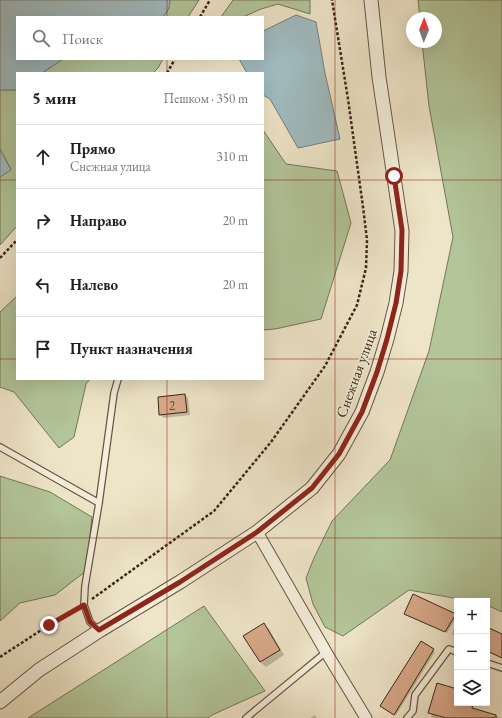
<!DOCTYPE html>
<html lang="ru">
<head>
<meta charset="utf-8">
<style>
  body { margin:0; font-family:"EB Garamond",serif; background:#f6f6f6; color:#222 }
  .controls { position:absolute; right:12px; bottom:12px; display:grid; overflow:hidden; border-radius:0px; box-shadow:0 4px 16px #0002 }
  .controls button { width:36px; height:36px; display:grid; place-items:center; padding:0; border:0; border-bottom:1px solid #e0e0e0; background:#fff; color:#222; font:20px sans-serif }
  .compass { position:absolute; left:406px; top:12px; width:36px; height:36px; border-radius:50%; background:#fff; box-shadow:0 4px 16px #0002; rotate:1deg }
  .stop { position:absolute; width:12px; height:12px; margin:-9px; border:3px solid #8f2418; border-radius:50%; background:#fff }
  .stop.end { background:#8f2418; border-color:#fff; box-shadow:0 1px 4px #0008 }
  .list { margin:0; padding:0; list-style:none }
  h2 { display:flex; justify-content:space-between; align-items:center; height:52px; margin:0; padding:0 16px; font-size:17px }
  h2 small { font-size:13px; font-weight:400; color:#767676 }
  .list li { display:grid; grid-template-columns:26px 1fr auto; gap:12px; align-items:center; box-sizing:border-box; height:64px; padding:0 16px; border-top:1px solid #e0e0e0 }
  .list b { display:block; font-size:15px; white-space:nowrap }
  .list p { margin:0; font-size:13px; white-space:nowrap; color:#767676 }
  .list em { font-size:13px; font-style:normal; color:#767676 }
  .icon { flex:none; width:22px; height:22px; fill:none; stroke:currentColor; stroke-width:2; stroke-linecap:round; stroke-linejoin:round }
  .map { position:relative; flex:none; width:502px; height:718px; overflow:hidden }
  .search { position:absolute; background:#fff; box-shadow:0 4px 16px #0002; left:16px; top:16px; width:248px; height:44px; display:flex; align-items:center; gap:10px; box-sizing:border-box; padding:0 14px; border-radius:0px; color:#767676; font-size:15px }
  .panel { position:absolute; background:#fff; box-shadow:0 4px 16px #0002; left:16px; top:72px; width:248px; height:308px; border-radius:0px }
  .map>svg:first-child { display:block }
</style>
</head>
<body>
<div class="map">
<svg width="502" height="718" viewBox="0 0 502 718">
  <rect width="100%" height="100%" fill="#eee5c8"/>
  <filter id="stains"><feTurbulence type="fractalNoise" baseFrequency=".005" numOctaves="4"/><feColorMatrix values="0 0 0 0 .2 0 0 0 0 .09 0 0 0 0 .02 0 0 0 .5 -.17"/></filter>
  <radialGradient id="worn" r=".72"><stop offset=".6" stop-color="#630" stop-opacity="0"/><stop offset="1" stop-color="#630" stop-opacity=".3"/></radialGradient>
  <path fill="#b3c69a" stroke="#767659" d="M 170,0 L 199,0 L 188,17 L 163,17 L 169,8 Z
    M 233,0 L 310,0 L 310,14 L 278,4 L 261,9 L 243,17 L 221,17 Z
    M 418,0 L 502,0 L 502,612 L 487,605 L 487,601 L 470,601 L 409,590 L 343,636 L 325,627 L 313,604 L 306,578 L 314,558 L 332,521 L 390,460 L 429,351 L 453,237 L 429,106 L 422,42 L 436,42 L 436,18 L 420,18 Z
    M 63,59 L 163,59 L 158,68 L 153,73 L 42,73 Z
    M 17,89 L 17,226 L 0,245 L 0,177 L 11,169 L 0,149 L 0,90 L 15,90 Z
    M 263,130 L 286,164 L 337,171 L 351,223 L 321,319 L 275,329 L 263,330 Z
    M 17,296 L 17,379 L 90,379 L 86,384 L 74,437 L 59,448 L 14,392 L 0,387 L 0,312 Z
    M 0,476 L 50,492 L 92,517 L 86,571 L 55,595 L 20,603 L 0,621 Z
    M 204,606 L 265,691 L 212,715 L 208,718 L 28,718 Z"/>
  <path fill="#a0bcc1" stroke="#77807d" d="M 0,0 L 170,0 L 169,8 L 163,17 L 17,17 L 17,59 L 63,59 L 42,73 L 17,73 L 17,89 L 16,90 L 0,90 Z
    M 296,15 L 316,22 L 325,73 L 340,139 L 298,148 L 270,99 L 263,95 L 263,73 L 247,73 L 239,59 L 263,59 L 263,31 Z
    M 0,149 L 11,170 L 0,177 Z"/>
  <path fill="#0003" d="M 185,395 L 188,398 L 190,415 L 164,418 L 160,415 Z
    M 413,595 L 457,616 L 447,633 L 406,615 Z
    M 457,619 L 457,637 L 452,635 Z
    M 263,624 L 269,629 L 284,655 L 266,667 L 260,662 Z
    M 421,642 L 435,652 L 396,715 L 383,707 Z
    M 457,690 L 457,703 L 475,703 L 473,709 L 502,718 L 431,718 L 432,714 L 429,712 Z
    M 315,715 L 317,718 L 310,718 Z"/>
  <path fill="#d9a98a" stroke="#3a2718" d="M 185,394 L 187,412 L 159,415 L 158,397 Z
    M 413,594 L 456,614 L 445,632 L 404,614 Z
    M 264,623 L 280,650 L 260,662 L 243,636 Z
    M 487,627 L 502,634 L 502,658 L 487,651 Z
    M 421,641 L 434,649 L 394,715 L 380,706 Z
    M 437,683 L 457,689 L 457,703 L 473,703 L 472,708 L 496,715 L 496,718 L 446,718 L 428,713 Z"/>
  <g fill="none" stroke-linecap="round" stroke-linejoin="round">
    <g stroke="#675644" stroke-width="8">
      <path id="service" d="M 0,447 L 99,503
        M 99,631 L 90,622 L 84,605 L 85,586 L 99,503 L 114,393 L 118,379
        M 487,663 L 502,668
        M 246,718 L 326,652
        M 407,718 L 413,711 L 415,695 L 449,649 L 457,652"/>
    </g>
    <g stroke="#675644" stroke-width="13">
      <path id="minor" d="M 257,532 L 326,652 L 366,718"/>
    </g>
    <g stroke="#675644" stroke-width="15">
      <path id="tertiary" d="M 0,702 L 39,670 L 99,631 L 180,582 L 257,532 L 312,488 L 339,454 L 362,412 L 377,372 L 387,339 L 396,303 L 401,271 L 402,231 L 379,77 L 371,0"/>
    </g>
    <path stroke="#3a2718" stroke-width="2.5" stroke-dasharray="3 2" stroke-linecap="butt" d="M 200,17 L 210,0
      M 167,73 L 175,59
      M 0,258 L 17,240
      M 92,599 L 214,511 L 271,442 L 325,366 L 357,305 L 366,268 L 367,240 L 363,207 L 348,99 L 332,0
      M 0,657 L 49,625 L 78,609"/>
    <use href="#service" stroke="#f4eedb" stroke-width="5.5"/>
    <use href="#minor" stroke="#f4eedb" stroke-width="11"/>
    <use href="#tertiary" stroke="#f4eedb" stroke-width="13"/>
  </g>
  <g fill="none" stroke-linecap="round" stroke-linejoin="round">
    <path stroke="#8f2418" stroke-width="5" d="M 49,625 L 84,605 L 90,622 L 99,630 L 180,582 L 257,532 L 312,488 L 339,454 L 362,412 L 377,372 L 387,339 L 396,303 L 401,271 L 402,230 L 394,176"/>
  </g>
  <path fill="none" stroke="#8f2418" stroke-width="1" stroke-opacity="0.55" d="M 167,0 L 167,17M 335,0 L 335,718M 167,59 L 167,73M 0,180 L 17,180M 263,180 L 502,180M 0,359 L 17,359M 263,359 L 502,359M 167,379 L 167,718M 0,538 L 502,538"/>
  <g text-anchor="middle" dominant-baseline="central" stroke-width="3" stroke-linejoin="round" paint-order="stroke">
    <g font-size="13" fill="#624834">
      <text x="172" y="405">2</text>
    </g>
    <g font-size="15" fill="#3a2718" stroke="#f4eedb">
      <text transform="translate(356 373) rotate(-70)">Снежная улица</text>
    </g>
  </g>
  <rect width="100%" height="100%" filter="url(#stains)"/>
  <rect width="100%" height="100%" fill="url(#worn)"/>
</svg>
<div class="controls">
<button>+</button>
<button>−</button>
<button><svg class="icon" aria-label="layers" viewBox="0 0 24 24"><path d="M12 4l9 5-9 5-9-5zM3 14l9 5 9-5"/></svg></button>
</div>
<svg class="compass" viewBox="-18 -18 36 36"><path d="M0-13l5 13h-10z" fill="#e53935"/><path d="M0 13l5-13h-10z" fill="#767676"/></svg>
<div class="stop" style="left:394px;top:176px"></div>
<div class="stop end" style="left:49px;top:625px"></div>
<div class="search"><svg class="icon" aria-label="search" viewBox="0 0 24 24"><circle cx="10" cy="10" r="6"/><path d="M15 15l6 6"/></svg>Поиск</div>
<section class="panel">
<h2>5 мин<small>Пешком · 350 m</small></h2>
<ul class="list">
<li><svg class="icon" aria-label="ahead" viewBox="0 0 24 24"><path d="M12 20V5M6 11l6-6 6 6"/></svg><div><b>Прямо</b><p>Снежная улица</p></div><em>310 m</em></li>
<li><svg class="icon" aria-label="right" viewBox="0 0 24 24"><path d="M7 20v-9h11M14 6l5 5-5 5"/></svg><div><b>Направо</b></div><em>20 m</em></li>
<li><svg class="icon" aria-label="left" viewBox="0 0 24 24"><path d="M17 20v-9H6M10 6l-5 5 5 5"/></svg><div><b>Налево</b></div><em>20 m</em></li>
<li><svg class="icon" aria-label="arrive" viewBox="0 0 24 24"><path d="M6 21V4h12l-3 4 3 4H6"/></svg><div><b>Пункт назначения</b></div></li>
</ul>
</section>
</div>
</body>
</html>
